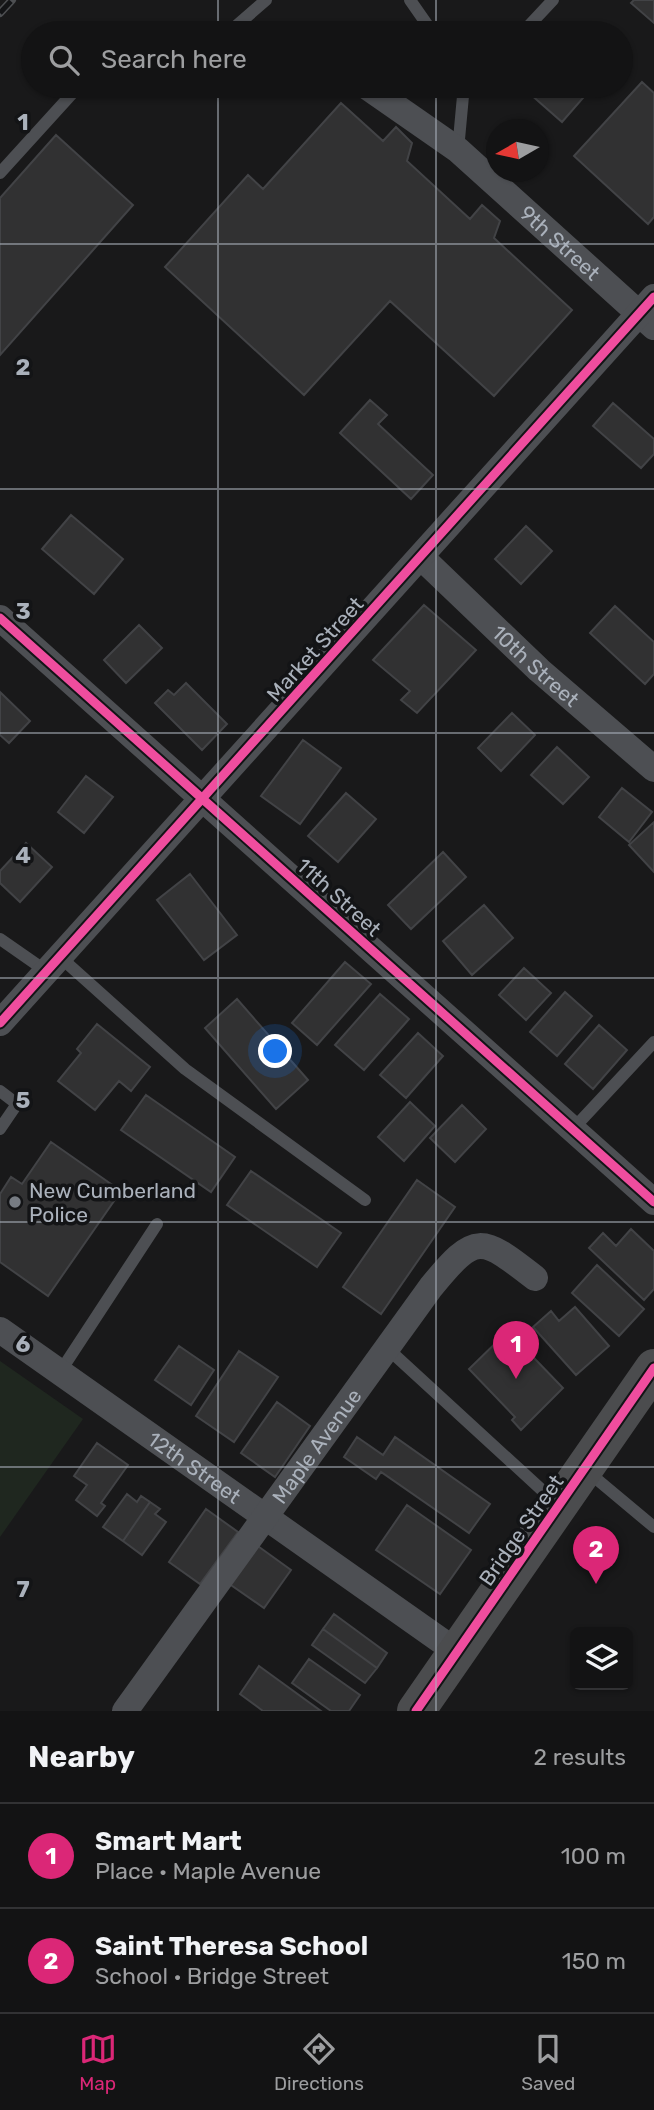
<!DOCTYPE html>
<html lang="en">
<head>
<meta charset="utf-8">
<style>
  body { margin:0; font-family:Rubik,sans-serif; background:#1c1c1d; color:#f1f3f6 }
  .controls { position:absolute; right:21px; bottom:21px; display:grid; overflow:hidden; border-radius:10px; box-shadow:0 2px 5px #0004 }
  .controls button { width:63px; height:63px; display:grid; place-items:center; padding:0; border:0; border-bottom:2px solid #323234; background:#131314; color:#f1f3f6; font:35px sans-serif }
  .compass { position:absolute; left:486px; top:119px; width:63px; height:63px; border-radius:50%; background:#131314; box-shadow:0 2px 5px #0004; rotate:261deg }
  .you { position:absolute; left:276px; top:1052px; width:24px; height:24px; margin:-18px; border:5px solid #fff; border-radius:50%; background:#1a73e8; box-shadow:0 0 0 10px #1a73e833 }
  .badge { display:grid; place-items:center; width:46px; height:46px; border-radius:50%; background:#db2777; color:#fff; font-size:23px; font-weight:700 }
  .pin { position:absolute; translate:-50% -58px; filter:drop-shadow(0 2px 4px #0008) }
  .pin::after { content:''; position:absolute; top:37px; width:24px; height:21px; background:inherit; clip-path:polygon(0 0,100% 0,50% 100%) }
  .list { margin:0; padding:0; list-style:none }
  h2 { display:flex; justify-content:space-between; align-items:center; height:91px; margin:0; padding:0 28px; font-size:30px }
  h2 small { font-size:23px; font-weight:400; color:#9d9ea0 }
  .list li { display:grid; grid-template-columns:46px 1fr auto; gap:21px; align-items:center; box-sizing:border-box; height:105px; padding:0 28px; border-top:2px solid #323234 }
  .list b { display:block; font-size:26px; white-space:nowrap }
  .list p { margin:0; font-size:23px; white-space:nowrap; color:#9d9ea0 }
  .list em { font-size:23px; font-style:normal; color:#9d9ea0 }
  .icon { flex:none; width:38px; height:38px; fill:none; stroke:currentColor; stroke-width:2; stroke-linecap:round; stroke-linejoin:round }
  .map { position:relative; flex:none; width:654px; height:1711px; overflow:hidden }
  .search { position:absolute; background:#131314; box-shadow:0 2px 5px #0004; left:21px; right:21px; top:21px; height:77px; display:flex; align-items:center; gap:18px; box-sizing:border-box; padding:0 24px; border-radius:38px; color:#9d9ea0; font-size:26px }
  .sheet { height:301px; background:#131314 }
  nav { display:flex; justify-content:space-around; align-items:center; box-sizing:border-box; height:98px; border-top:2px solid #323234; background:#131314; font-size:19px; color:#9d9ea0 }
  nav a { display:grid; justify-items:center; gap:4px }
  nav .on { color:#db2777 }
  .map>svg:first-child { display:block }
</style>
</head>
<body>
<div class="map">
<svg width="654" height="1711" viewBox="0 0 654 1711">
  <rect width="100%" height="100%" fill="#19191a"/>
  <path fill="#1f271f" d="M 0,1361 L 83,1419 L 0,1537 Z"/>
  <path fill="#313132" stroke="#424346" stroke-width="2" d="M 634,0 L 654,0 L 654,23 L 631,3 Z
    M 576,25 L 585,33 L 571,33 Z
    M 642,82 L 654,93 L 654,217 L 648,224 L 574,156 Z
    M 521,86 L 585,86 L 590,90 L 562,122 Z
    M 341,103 L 383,141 L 396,127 L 412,143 L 407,161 L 470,219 L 482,205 L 500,221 L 494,238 L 572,310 L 494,396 L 390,301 L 304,395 L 165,267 L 248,175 L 263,189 Z
    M 56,135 L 133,205 L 0,355 L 0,198 Z
    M 370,400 L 387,415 L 378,424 L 433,475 L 411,499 L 340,433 Z
    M 613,403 L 654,439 L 654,454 L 641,468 L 593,426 Z
    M 71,515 L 123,559 L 94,594 L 42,549 Z
    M 526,526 L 552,551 L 521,584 L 495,559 Z
    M 424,605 L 476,650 L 417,713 L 401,700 L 410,691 L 373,660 Z
    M 615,606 L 654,642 L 654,674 L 645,684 L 590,633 Z
    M 139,625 L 162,648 L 126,683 L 104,660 Z
    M 186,683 L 227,724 L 202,750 L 155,703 L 168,690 L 174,695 Z
    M 0,692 L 30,721 L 9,743 L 0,735 Z
    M 512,713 L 535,735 L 501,771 L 478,748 Z
    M 303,740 L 341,768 L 300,824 L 261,796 Z
    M 557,747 L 589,777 L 563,804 L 531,775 Z
    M 86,776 L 113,797 L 84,833 L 58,812 Z
    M 622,788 L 652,812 L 629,842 L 599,817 Z
    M 346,793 L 376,819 L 338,862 L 308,836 Z
    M 654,822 L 654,872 L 629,845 Z
    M 26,843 L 52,867 L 20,902 L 0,883 L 0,871 Z
    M 443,852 L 466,877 L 411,929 L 388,905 Z
    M 190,874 L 237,935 L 204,960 L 157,900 Z
    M 484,905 L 513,938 L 472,975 L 443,941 Z
    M 345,962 L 371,984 L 317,1045 L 292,1023 Z
    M 524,968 L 551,993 L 526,1020 L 499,995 Z
    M 565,992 L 592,1016 L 557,1056 L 530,1032 Z
    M 380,994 L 409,1019 L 364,1070 L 335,1045 Z
    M 237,999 L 308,1080 L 276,1109 L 205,1028 Z
    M 97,1024 L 150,1067 L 131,1091 L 119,1081 L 95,1110 L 58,1081 L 81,1053 L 77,1049 Z
    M 599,1025 L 627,1050 L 593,1089 L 565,1064 Z
    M 418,1033 L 443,1056 L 406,1098 L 380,1075 Z
    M 146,1095 L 235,1157 L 211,1192 L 121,1130 Z
    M 410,1102 L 435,1126 L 404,1161 L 378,1137 Z
    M 462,1105 L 486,1129 L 455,1162 L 430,1138 Z
    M 51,1142 L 121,1191 L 48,1296 L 0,1262 L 0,1194 L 11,1177 L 22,1184 Z
    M 251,1171 L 341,1233 L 317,1267 L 227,1205 Z
    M 417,1180 L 455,1207 L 381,1314 L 343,1287 Z
    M 631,1229 L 654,1251 L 654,1289 L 644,1300 L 589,1248 L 603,1233 L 616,1246 Z
    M 597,1265 L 644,1309 L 619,1336 L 572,1293 Z
    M 575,1307 L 609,1346 L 576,1375 L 533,1327 L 551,1311 L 559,1321 Z
    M 508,1331 L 563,1388 L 521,1430 L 512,1420 L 515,1417 L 469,1369 Z
    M 179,1346 L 214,1370 L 191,1405 L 155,1380 Z
    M 239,1351 L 278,1377 L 234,1442 L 196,1416 Z
    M 277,1402 L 310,1426 L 275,1477 L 241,1453 Z
    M 357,1437 L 383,1455 L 395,1437 L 490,1504 L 469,1533 L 381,1472 L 376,1479 L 344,1457 Z
    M 97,1443 L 128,1465 L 101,1503 L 105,1506 L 97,1516 L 76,1500 L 87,1485 L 74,1476 Z
    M 127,1494 L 137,1502 L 141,1496 L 150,1502 L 123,1541 L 103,1527 Z
    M 150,1502 L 160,1509 L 155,1514 L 166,1522 L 142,1555 L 123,1541 Z
    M 407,1505 L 471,1550 L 440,1594 L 376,1550 Z
    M 206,1509 L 238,1532 L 200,1584 L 169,1562 Z
    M 255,1544 L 291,1570 L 264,1608 L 228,1583 Z
    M 334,1614 L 387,1653 L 377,1668 L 323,1629 Z
    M 323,1629 L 377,1668 L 365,1683 L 312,1645 Z
    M 309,1659 L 360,1695 L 349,1711 L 331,1711 L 292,1683 Z
    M 259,1666 L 321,1711 L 263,1711 L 240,1694 Z"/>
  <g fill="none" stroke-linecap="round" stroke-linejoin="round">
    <path stroke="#4d4f53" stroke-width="12" d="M 410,0 L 433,33
      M 228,33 L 266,0
      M 522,33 L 553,0
      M 458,150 L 463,96 L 458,86
      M 0,173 L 79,86
      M 0,939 L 46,971
      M 59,956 L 185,1069 L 365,1200
      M 0,1091 L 17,1104 L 0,1129
      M 573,1129 L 654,1042
      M 387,1348 L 556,1503
      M 60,1372 L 157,1224
      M 587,1471 L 654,1527"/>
    <g stroke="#4d4f53" stroke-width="26">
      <path id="s1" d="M 366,86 L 458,150 L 654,327"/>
      <path id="s2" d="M 421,557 L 539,670 L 654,769"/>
      <path d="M 0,618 L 654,1202"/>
      <path d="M 0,1023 L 654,297"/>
      <path id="s3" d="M 0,1330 L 457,1652"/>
      <path id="s4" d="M 125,1711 L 431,1287 C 476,1232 481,1236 535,1278"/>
    </g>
    <path stroke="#4b4c4e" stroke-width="38" d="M 416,1711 L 654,1368"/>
    <g stroke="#4d4f52" stroke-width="8">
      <path id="rail" d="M 0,13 L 12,0"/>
    </g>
    <use href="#rail" stroke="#131416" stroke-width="5" stroke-dasharray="16" stroke-linecap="butt"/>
    <g stroke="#131416" stroke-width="13">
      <path id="cycleway" d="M 0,618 L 654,1202
        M 0,1023 L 654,297
        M 416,1711 L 654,1368"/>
    </g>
    <use href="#cycleway" stroke="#ef4d9e" stroke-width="9"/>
  </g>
  <path fill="none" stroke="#aab1bb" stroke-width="2" stroke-opacity="0.55" d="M 218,0 L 218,33M 436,0 L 436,33M 218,86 L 218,1711M 436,86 L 436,1711M 0,244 L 654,244M 0,489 L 654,489M 0,733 L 654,733M 0,978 L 654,978M 0,1222 L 654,1222M 0,1467 L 654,1467"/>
  <circle fill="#777c83" stroke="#131416" stroke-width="2.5" cx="15" cy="1202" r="7"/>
  <g text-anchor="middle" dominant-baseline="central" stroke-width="7" stroke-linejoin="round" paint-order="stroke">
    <g font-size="21" fill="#aab1bb" stroke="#131416">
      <text stroke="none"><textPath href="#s1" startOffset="250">9th Street</textPath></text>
      <text transform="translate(315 649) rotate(-48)">Market Street</text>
      <text stroke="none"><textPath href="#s2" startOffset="158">10th Street</textPath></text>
      <text transform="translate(339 897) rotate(42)">11th Street</text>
      <text stroke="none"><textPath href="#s4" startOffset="327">Maple Avenue</textPath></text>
      <text stroke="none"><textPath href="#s3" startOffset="238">12th Street</textPath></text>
      <text transform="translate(521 1530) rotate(-55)">Bridge Street</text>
    </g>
    <g font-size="21" fill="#aab1bb" stroke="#131416" text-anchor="start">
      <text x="29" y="1190">New Cumberland<tspan x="29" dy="24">Police</tspan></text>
    </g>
  </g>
  <g font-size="23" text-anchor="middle" font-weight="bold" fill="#aab1bb" stroke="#131416" stroke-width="7" stroke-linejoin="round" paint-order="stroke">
    <text x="23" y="130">1</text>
    <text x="23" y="375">2</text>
    <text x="23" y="619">3</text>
    <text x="23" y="863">4</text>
    <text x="23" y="1108">5</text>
    <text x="23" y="1352">6</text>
    <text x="23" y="1597">7</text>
  </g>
</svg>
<div class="controls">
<button><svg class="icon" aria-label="layers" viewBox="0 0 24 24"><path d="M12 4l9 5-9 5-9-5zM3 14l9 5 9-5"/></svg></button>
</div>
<svg class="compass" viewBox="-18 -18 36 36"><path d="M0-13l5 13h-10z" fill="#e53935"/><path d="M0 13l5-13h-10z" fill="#9d9ea0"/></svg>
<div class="you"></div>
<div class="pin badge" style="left:516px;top:1379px">1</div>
<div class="pin badge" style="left:596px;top:1584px">2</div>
<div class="search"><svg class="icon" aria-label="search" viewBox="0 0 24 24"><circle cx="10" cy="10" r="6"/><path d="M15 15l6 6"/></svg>Search here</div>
</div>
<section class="sheet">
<h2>Nearby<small>2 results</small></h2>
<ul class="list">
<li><span class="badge">1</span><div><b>Smart Mart</b><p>Place · Maple Avenue</p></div><em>100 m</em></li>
<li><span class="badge">2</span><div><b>Saint Theresa School</b><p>School · Bridge Street</p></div><em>150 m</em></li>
</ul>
</section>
<nav>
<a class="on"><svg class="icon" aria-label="map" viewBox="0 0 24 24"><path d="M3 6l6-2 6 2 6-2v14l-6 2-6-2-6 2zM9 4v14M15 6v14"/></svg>Map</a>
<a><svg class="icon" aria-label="directions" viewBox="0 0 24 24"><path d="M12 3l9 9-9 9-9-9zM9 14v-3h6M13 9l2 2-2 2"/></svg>Directions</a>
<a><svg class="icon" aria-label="saved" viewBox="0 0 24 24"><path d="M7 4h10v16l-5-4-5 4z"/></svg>Saved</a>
</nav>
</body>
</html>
